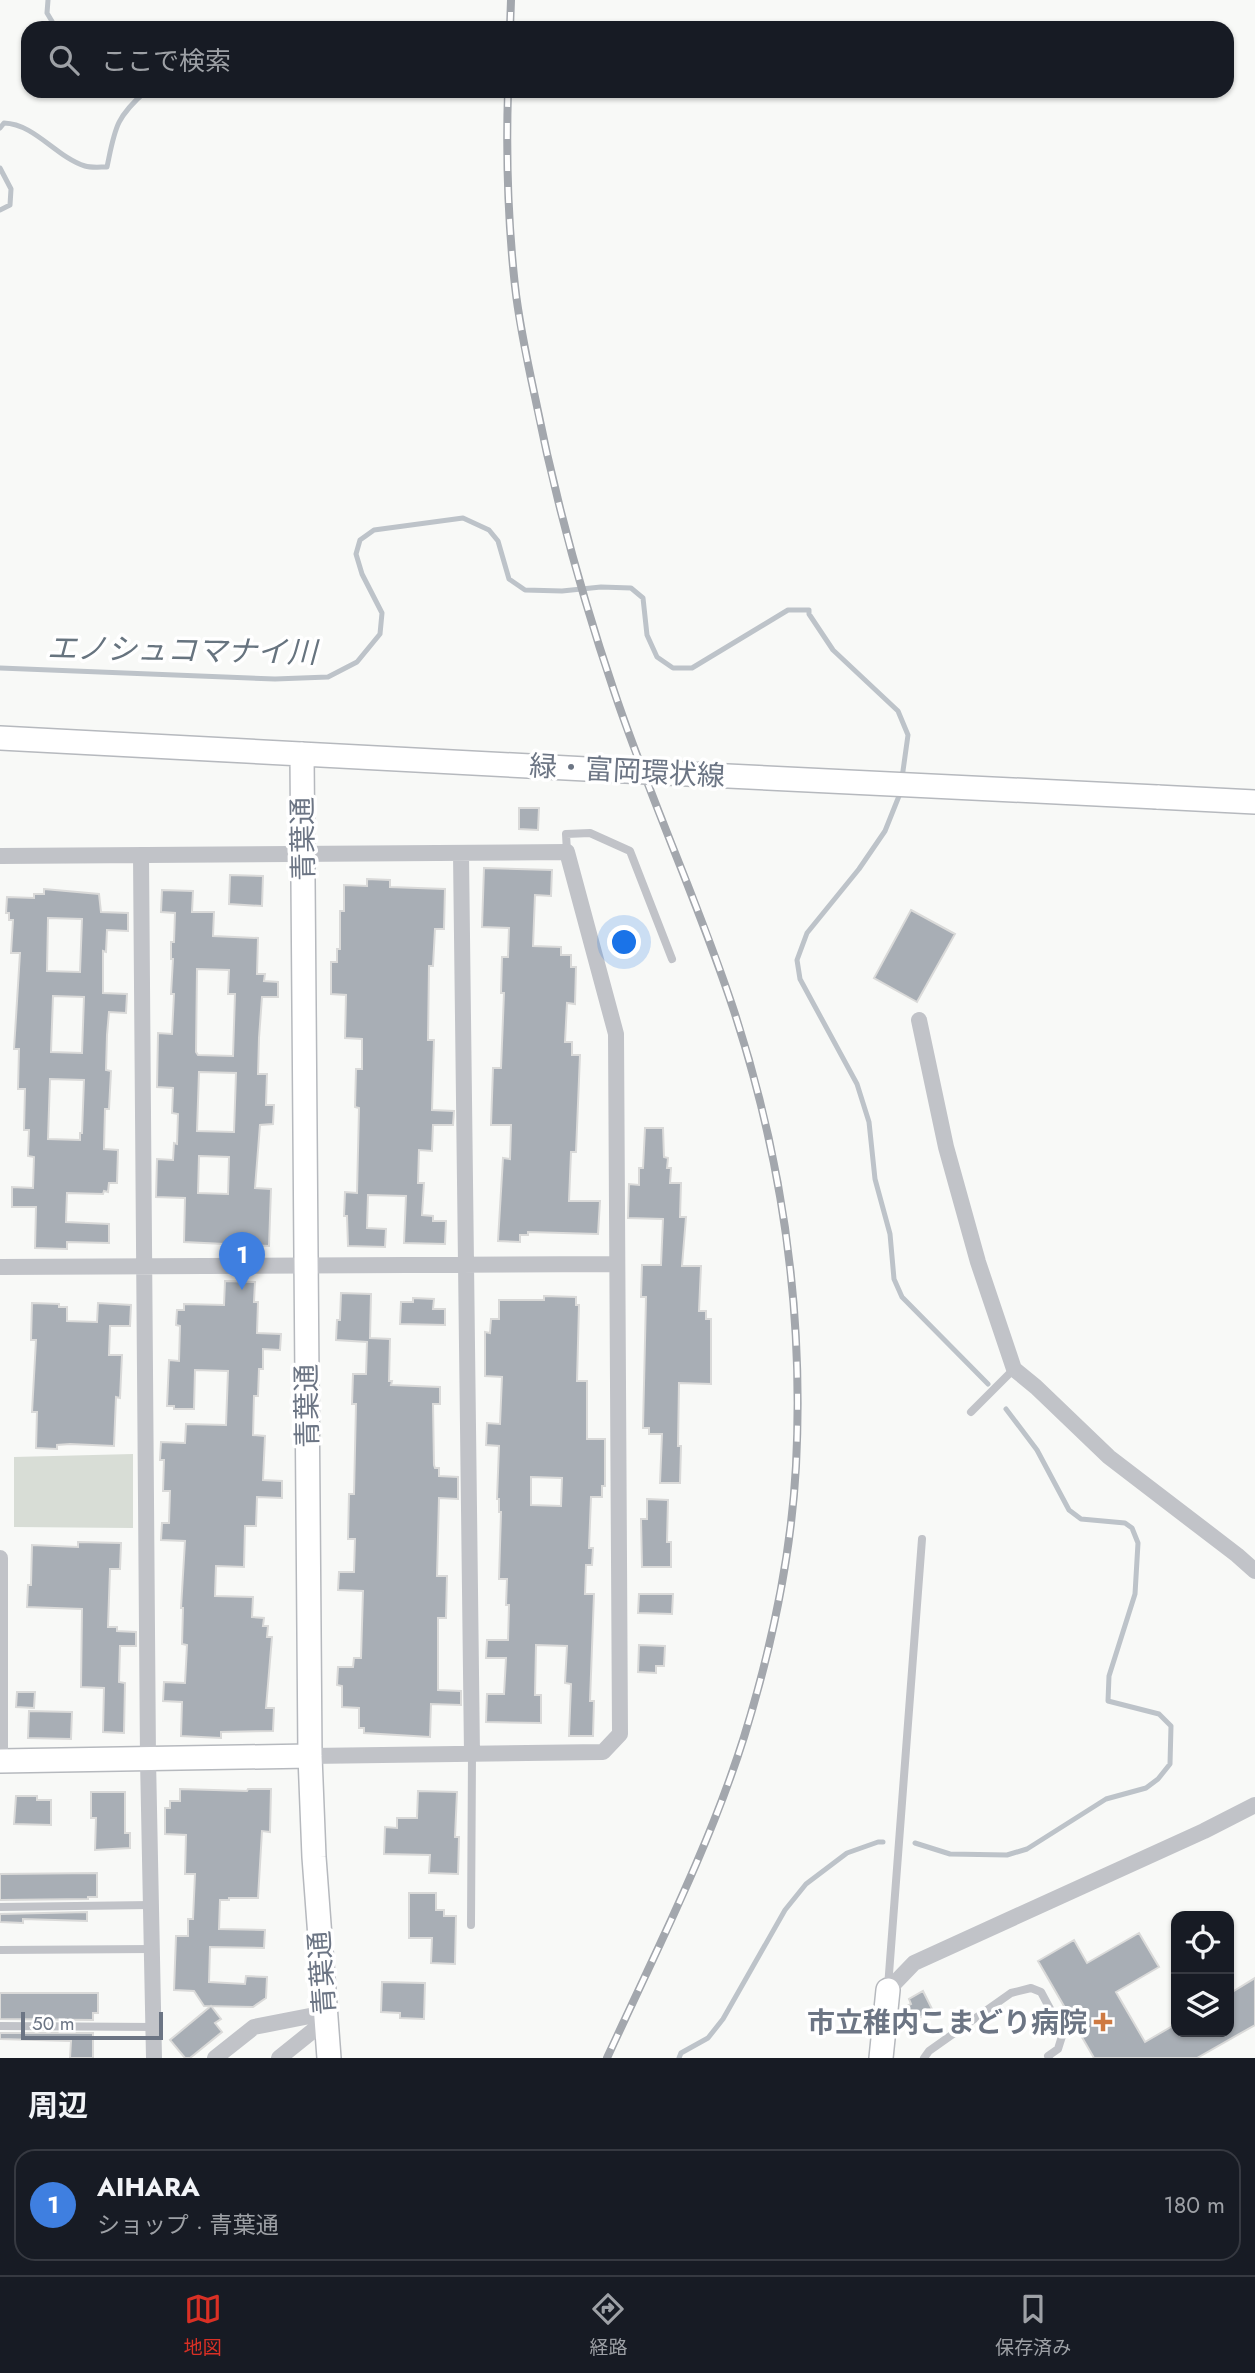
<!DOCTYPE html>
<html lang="ja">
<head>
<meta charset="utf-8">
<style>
  body { margin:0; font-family:Jost,"Noto Sans JP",sans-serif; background:#242831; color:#f1f3f6 }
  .controls { position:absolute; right:21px; bottom:21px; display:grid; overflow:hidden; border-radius:14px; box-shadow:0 2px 5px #0004 }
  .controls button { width:63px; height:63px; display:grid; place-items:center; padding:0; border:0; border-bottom:2px solid #363941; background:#171b24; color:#f1f3f6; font:35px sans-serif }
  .scale { position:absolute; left:21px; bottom:18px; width:142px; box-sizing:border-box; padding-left:7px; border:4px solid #6c7584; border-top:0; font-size:19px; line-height:24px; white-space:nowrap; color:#6c7584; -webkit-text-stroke:5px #fff; paint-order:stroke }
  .you { position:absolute; left:625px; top:943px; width:24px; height:24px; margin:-18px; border:5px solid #fff; border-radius:50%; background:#1a73e8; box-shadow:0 0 0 10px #1a73e833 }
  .badge { display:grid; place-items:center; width:46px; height:46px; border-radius:50%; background:#d93025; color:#fff; font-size:23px; font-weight:700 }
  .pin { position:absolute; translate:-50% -58px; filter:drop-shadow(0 2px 4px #0008) }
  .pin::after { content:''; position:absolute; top:37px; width:24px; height:21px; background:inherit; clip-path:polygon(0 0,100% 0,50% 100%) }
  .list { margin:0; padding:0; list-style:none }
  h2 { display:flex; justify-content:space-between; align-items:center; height:91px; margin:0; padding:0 28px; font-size:30px }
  h2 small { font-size:23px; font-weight:400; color:#9ea1a6 }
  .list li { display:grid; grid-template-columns:46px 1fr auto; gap:21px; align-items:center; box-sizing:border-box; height:112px; margin:0 14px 14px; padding:0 14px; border:2px solid #363941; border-radius:21px }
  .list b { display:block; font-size:26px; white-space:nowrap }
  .list p { margin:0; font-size:23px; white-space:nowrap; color:#9ea1a6 }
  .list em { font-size:23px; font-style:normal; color:#9ea1a6 }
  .icon { flex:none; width:38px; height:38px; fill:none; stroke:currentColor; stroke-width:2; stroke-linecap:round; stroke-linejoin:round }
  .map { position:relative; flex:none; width:1255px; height:2058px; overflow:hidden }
  .search { position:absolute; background:#171b24; box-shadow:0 2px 5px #0004; left:21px; right:21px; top:21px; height:77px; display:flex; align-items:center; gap:18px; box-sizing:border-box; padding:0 24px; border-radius:21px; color:#9ea1a6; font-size:26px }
  .sheet { height:217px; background:#171b24 }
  nav { display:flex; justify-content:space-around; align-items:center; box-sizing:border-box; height:98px; border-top:2px solid #363941; background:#171b24; font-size:19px; color:#9ea1a6 }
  nav a { display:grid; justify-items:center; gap:4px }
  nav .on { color:#d93025 }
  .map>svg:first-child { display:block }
</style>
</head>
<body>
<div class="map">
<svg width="1255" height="2058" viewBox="0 0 1255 2058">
  <rect width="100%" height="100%" fill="#f8f9f7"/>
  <path fill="#d8ddd6" d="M 133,1454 L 133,1528 L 14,1527 L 14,1457 Z"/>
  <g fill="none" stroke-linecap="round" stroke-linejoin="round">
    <path stroke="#bdc3c9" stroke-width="5" d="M 48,0 L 47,13 L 56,28
      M 0,128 L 4,123 C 35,124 56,157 85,166 C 91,168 100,167 107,167 C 115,129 115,118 146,91
      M 0,168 L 11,189 L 10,205 L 0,210
      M 0,668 L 275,679 L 328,677 L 357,662 L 380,634 L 382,613 L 362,574 L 356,554 L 360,540 L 374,530 L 463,518 L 489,530 L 498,541 L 509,579 L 525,590 L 562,591 L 601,587 L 631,588 L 643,598 L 647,635 L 657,657 L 673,668 L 692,668 L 788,610 L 809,610 L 809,614 L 833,650 L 898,711 L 908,735 L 902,778
      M 901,791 L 885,831 L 859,869 L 807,933 L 797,960 L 800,979 L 857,1084 L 869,1122 L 875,1179 L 890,1234 L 894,1279 L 902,1297 L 988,1384
      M 915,1843 L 950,1854 L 1007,1855 L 1027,1849 L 1106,1799 L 1146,1788 L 1158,1779 L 1170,1764 L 1171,1726 L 1159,1714 L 1108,1701 L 1109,1676 L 1135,1594 L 1138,1543 L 1132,1528 L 1125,1523 L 1081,1519 L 1069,1510 L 1037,1450 L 1006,1409
      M 679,2058 L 681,2053 L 708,2038 L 723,2019 L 785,1910 L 806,1884 L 847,1853 L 878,1842 L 883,1842"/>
  </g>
  <path fill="#a8aeb5" stroke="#dadad9" stroke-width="2" fill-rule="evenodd" d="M 519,808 L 539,808 L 538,830 L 519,829 Z
    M 484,868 L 552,870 L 551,896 L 535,895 L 533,946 L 561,947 L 561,955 L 571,955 L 571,967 L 576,967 L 575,1004 L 567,1003 L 565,1042 L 572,1042 L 572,1055 L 580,1055 L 576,1152 L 571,1152 L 569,1201 L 600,1201 L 598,1234 L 528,1232 L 528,1235 L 520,1235 L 520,1242 L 498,1241 L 503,1158 L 510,1159 L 511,1125 L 491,1125 L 493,1068 L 501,1068 L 504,993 L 501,993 L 502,957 L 508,957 L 509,928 L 482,927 Z
    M 230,875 L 263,876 L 262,906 L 229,904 Z
    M 367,879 L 390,880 L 390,887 L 445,889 L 444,929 L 435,929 L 433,966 L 429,966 L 428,1040 L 434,1040 L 432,1110 L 454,1111 L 453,1125 L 433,1125 L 432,1151 L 419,1150 L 418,1183 L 424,1183 L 422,1215 L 433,1216 L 433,1221 L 446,1221 L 445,1244 L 404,1243 L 406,1196 L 368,1195 L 367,1228 L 386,1229 L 385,1247 L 348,1246 L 347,1216 L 344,1216 L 345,1192 L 357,1193 L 359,1108 L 355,1107 L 356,1069 L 362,1069 L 362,1039 L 345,1038 L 346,995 L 331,994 L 331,962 L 337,962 L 337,949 L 340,949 L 340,911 L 344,911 L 344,885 L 367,886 Z
    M 44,889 L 99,894 L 101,912 L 128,913 L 128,931 L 107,930 L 106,952 L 103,951 L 103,993 L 127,994 L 126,1013 L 109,1012 L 107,1035 L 106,1070 L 111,1071 L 109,1109 L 105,1109 L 104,1149 L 118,1150 L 117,1183 L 109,1183 L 108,1192 L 104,1191 L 103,1194 L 67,1193 L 66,1222 L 109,1224 L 109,1243 L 67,1242 L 67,1249 L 35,1248 L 36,1207 L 12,1207 L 12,1187 L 33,1188 L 34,1157 L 28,1156 L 29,1130 L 24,1130 L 25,1089 L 18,1089 L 19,1049 L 14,1049 L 20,953 L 11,953 L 13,920 L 9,920 L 9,913 L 6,913 L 7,897 L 34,898 L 34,894 L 44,894 ZM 48,918 L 82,919 L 80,972 L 47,971 ZM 53,996 L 84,997 L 82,1053 L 51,1052 ZM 50,1079 L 84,1080 L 82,1133 L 80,1133 L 80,1140 L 48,1139 Z
    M 162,890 L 193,891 L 192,912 L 214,912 L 213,936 L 258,938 L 257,974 L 265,974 L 264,981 L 278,982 L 278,997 L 262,997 L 259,1038 L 258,1074 L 267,1074 L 266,1105 L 274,1105 L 273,1124 L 260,1125 L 255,1188 L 271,1189 L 269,1246 L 184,1242 L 185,1198 L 156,1197 L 157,1159 L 173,1160 L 174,1143 L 177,1144 L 178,1114 L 172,1113 L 173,1088 L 157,1087 L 158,1033 L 172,1034 L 174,994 L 171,994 L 173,959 L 171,959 L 171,942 L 174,942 L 175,913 L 161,912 ZM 197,969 L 229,970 L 228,994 L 235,994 L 233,1056 L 198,1055 L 196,1052 ZM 199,1072 L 236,1073 L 234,1132 L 197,1131 ZM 199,1156 L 229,1157 L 228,1194 L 198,1193 Z
    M 911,910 L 955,934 L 917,1002 L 874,978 Z
    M 645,1128 L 663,1128 L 664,1157 L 668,1158 L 667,1168 L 671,1168 L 670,1183 L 681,1183 L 680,1217 L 686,1217 L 682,1266 L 701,1266 L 699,1311 L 706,1311 L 706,1319 L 711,1319 L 711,1384 L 679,1383 L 678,1446 L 681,1446 L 680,1483 L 660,1483 L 662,1434 L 649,1434 L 649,1428 L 643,1428 L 646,1297 L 641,1297 L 642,1265 L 661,1265 L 663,1219 L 628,1218 L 629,1184 L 639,1185 L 639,1168 L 643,1168 Z
    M 225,1281 L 255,1282 L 254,1302 L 258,1302 L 257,1333 L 281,1334 L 280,1350 L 263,1349 L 263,1369 L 259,1369 L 258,1396 L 254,1396 L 253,1435 L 265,1436 L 263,1480 L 282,1481 L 282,1498 L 257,1497 L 256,1526 L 245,1526 L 244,1567 L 216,1566 L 215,1596 L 253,1597 L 252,1617 L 264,1618 L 263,1626 L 268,1626 L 267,1637 L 272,1637 L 266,1708 L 274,1708 L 273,1731 L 221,1732 L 221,1738 L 181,1736 L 182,1702 L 163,1701 L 164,1682 L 185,1683 L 187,1645 L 182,1644 L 183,1608 L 181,1608 L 185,1541 L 161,1540 L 162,1523 L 169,1523 L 170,1491 L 163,1491 L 164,1460 L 160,1460 L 161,1442 L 185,1443 L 186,1424 L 226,1425 L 228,1371 L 195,1370 L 194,1409 L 174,1409 L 174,1406 L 167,1406 L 169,1360 L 179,1361 L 180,1326 L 176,1325 L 177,1310 L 184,1310 L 184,1304 L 224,1305 Z
    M 341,1293 L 371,1294 L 370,1338 L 390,1339 L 389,1381 L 392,1381 L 391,1385 L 440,1387 L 440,1404 L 433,1404 L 434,1465 L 435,1468 L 439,1468 L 439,1476 L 458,1477 L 458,1499 L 439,1498 L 437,1576 L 447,1576 L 446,1618 L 438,1618 L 438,1690 L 461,1691 L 461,1705 L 431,1704 L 430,1737 L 364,1733 L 364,1728 L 359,1728 L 359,1708 L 342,1707 L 342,1686 L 337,1685 L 338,1667 L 353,1667 L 354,1658 L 361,1658 L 363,1591 L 338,1590 L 339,1572 L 354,1572 L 355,1539 L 348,1539 L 349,1494 L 354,1494 L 356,1404 L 352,1404 L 353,1374 L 366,1374 L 367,1342 L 336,1340 L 337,1320 L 340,1320 Z
    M 544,1296 L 576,1297 L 576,1305 L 579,1305 L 577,1381 L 587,1381 L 587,1439 L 605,1439 L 605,1486 L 602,1486 L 602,1497 L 591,1497 L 589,1548 L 593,1548 L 592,1565 L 586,1565 L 585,1594 L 594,1594 L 590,1701 L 594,1701 L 593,1736 L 569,1736 L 571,1684 L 565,1683 L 567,1646 L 536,1645 L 535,1695 L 541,1695 L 541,1723 L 486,1722 L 487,1694 L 504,1694 L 506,1658 L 486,1658 L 487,1640 L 508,1640 L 509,1605 L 506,1605 L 507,1579 L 499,1579 L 501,1512 L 499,1512 L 499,1499 L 497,1499 L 499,1446 L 486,1445 L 487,1423 L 500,1424 L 502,1377 L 485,1376 L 485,1332 L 490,1333 L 491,1319 L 499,1319 L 499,1300 L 544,1300 ZM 531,1477 L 562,1478 L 561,1506 L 531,1505 Z
    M 413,1298 L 434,1299 L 433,1309 L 445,1309 L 445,1325 L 400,1324 L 401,1302 L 413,1302 Z
    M 32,1303 L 59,1304 L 59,1307 L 67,1307 L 67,1321 L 97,1322 L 98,1303 L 131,1305 L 130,1326 L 110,1326 L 109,1355 L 122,1355 L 120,1398 L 116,1397 L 114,1446 L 70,1444 L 57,1445 L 57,1449 L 36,1448 L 37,1412 L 32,1412 L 36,1340 L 31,1340 Z
    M 647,1499 L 668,1500 L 667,1542 L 671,1542 L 671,1567 L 642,1567 L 641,1519 L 647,1519 Z
    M 78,1542 L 121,1543 L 120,1569 L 110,1569 L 108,1627 L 117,1627 L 117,1631 L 136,1632 L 136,1646 L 120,1646 L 119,1682 L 125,1683 L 124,1733 L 103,1732 L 104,1688 L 81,1687 L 82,1609 L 27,1607 L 28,1585 L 31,1585 L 32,1545 L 78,1547 Z
    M 639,1594 L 673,1594 L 672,1614 L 638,1613 Z
    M 639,1645 L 665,1646 L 664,1666 L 656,1666 L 656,1673 L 638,1672 Z
    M 17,1692 L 35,1692 L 34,1708 L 16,1707 Z
    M 29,1711 L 72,1712 L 71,1739 L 28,1738 Z
    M 180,1789 L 247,1791 L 248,1789 L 271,1789 L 270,1832 L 262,1831 L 258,1898 L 229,1898 L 229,1900 L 220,1900 L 219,1929 L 265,1930 L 264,1948 L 210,1947 L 209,1982 L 245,1984 L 246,1976 L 267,1977 L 266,1998 L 253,2007 L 204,2006 L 194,1991 L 174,1990 L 176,1936 L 188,1936 L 188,1919 L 193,1919 L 195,1874 L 185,1874 L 186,1835 L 165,1834 L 165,1808 L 170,1808 L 170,1801 L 180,1801 Z
    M 418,1791 L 457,1792 L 455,1837 L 459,1837 L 458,1874 L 429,1873 L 430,1855 L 384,1854 L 385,1827 L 397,1828 L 397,1818 L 417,1818 Z
    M 91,1792 L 125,1792 L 125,1833 L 130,1833 L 130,1848 L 95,1850 L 96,1818 L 91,1818 Z
    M 16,1796 L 37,1796 L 37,1800 L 51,1800 L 51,1825 L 14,1824 Z
    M 97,1873 L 97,1897 L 88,1897 L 88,1899 L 0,1900 L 0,1874 Z
    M 409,1893 L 436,1893 L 436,1910 L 444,1910 L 444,1916 L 456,1916 L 455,1964 L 431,1963 L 432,1938 L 409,1938 Z
    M 87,1912 L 87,1921 L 23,1919 L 23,1923 L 0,1922 L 0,1914 Z
    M 1139,1933 L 1159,1967 L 1116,1992 L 1145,2042 L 1176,2024 L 1176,2032 L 1229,2032 L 1229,1994 L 1255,1978 L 1255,2025 L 1197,2058 L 1094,2058 L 1038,1961 L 1074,1940 L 1087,1963 Z
    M 382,1982 L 425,1983 L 424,2019 L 400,2018 L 400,2013 L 381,2012 Z
    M 923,1991 L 933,2011 L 910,2022 L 903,2008 L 911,2004 L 909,1999 Z
    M 0,1993 L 98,1993 L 98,2013 L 93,2013 L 93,2020 L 0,2019 Z
    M 211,2006 L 221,2019 L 215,2023 L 222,2032 L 190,2058 L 185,2058 L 170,2040 Z
    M 0,2033 L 93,2033 L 93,2058 L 70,2058 L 71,2041 L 0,2039 Z"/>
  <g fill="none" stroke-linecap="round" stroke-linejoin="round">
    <g stroke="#b6b9be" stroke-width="26">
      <path id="secondary" d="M 0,738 L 605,770
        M 302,754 L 310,1756 L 314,1857 L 329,2058
        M 1157,797 L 1255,802
        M 0,1761 L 310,1756
        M 881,2058 L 888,1990"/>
    </g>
    <path stroke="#c1c3c8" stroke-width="8" d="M 567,852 L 566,834 L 590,833 L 630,851 L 672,959
      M 971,1412 L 1014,1369
      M 0,1907 L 151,1905
      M 471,1925 L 472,1754
      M 0,1950 L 152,1949
      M 888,1987 L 922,1539
      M 0,2026 L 154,2027
      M 924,2058 L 929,2051 L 1011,1993 L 1031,1988 L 1041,1992 L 1063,2033 L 1058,2049 L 1048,2056 L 1049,2058"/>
    <path stroke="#c1c3c8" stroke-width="16" d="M 461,854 L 472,1754
      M 141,855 L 148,1759 L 154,2058
      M 0,856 L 567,852 L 616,1034 L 620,1734 L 603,1752 L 310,1756
      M 919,1020 L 946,1147 L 978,1262 L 1014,1369 L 1036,1387 L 1109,1457 L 1237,1555 L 1255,1571
      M 0,1267 L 616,1264
      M 0,1558 L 0,1761
      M 888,1990 L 914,1963 L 1204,1831 L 1255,1805
      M 215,2058 L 254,2027 L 325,2013
      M 279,2058 L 325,2021"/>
    <use href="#secondary" stroke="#fff" stroke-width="23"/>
    <g stroke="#a3a7ad" stroke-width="8">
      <path id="rail" d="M 510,28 L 511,0
        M 508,91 C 506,155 508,222 515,286 C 519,323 527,360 535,397 C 555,498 582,597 615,694 C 651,801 699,904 734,1011 C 782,1158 804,1311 796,1466 C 791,1557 771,1650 744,1737 C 709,1848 655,1953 607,2058"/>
    </g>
    <use href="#rail" stroke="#fff" stroke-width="5" stroke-dasharray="16" stroke-linecap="butt"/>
    <g stroke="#b6b9be" stroke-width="26" stroke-linecap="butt">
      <path id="secondary-bridge" d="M 605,770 L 1157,797"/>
    </g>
    <use href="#secondary-bridge" stroke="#fff" stroke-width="23"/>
  </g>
  <path fill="#ce7a42" stroke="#fff" stroke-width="2.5" d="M1099.5 2011.5h7v7h7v7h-7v7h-7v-7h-7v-7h7z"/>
  <g text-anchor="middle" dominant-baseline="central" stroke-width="7" stroke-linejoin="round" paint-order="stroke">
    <g font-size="28" fill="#6c7584" stroke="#fff">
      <text transform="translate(627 771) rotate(3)">緑・富岡環状線</text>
      <text transform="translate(303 839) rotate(-91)">青葉通</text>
      <text transform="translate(307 1406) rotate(-91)">青葉通</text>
      <text transform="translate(322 1973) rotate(-94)">青葉通</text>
    </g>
    <g font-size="28" font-weight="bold" fill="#6c7584" stroke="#fff" text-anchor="end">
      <text x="1087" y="2022">市立稚内こまどり病院</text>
    </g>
    <g font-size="30" font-style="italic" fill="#67747f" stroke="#fff">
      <text transform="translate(182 650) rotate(1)">エノシュコマナイ川</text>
    </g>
  </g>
</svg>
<div class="controls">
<button><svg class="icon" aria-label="locate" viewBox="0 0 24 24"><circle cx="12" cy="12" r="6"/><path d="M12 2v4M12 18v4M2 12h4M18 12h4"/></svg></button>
<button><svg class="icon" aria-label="layers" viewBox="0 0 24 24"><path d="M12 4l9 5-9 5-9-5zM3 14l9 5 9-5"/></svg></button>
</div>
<div class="scale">50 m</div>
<div class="you"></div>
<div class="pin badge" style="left:242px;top:1290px;background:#3f7fe0">1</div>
<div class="search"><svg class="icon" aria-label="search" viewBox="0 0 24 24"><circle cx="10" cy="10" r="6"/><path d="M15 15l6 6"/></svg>ここで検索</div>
</div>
<section class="sheet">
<h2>周辺<small></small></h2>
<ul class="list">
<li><span class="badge" style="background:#3f7fe0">1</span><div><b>AIHARA</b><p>ショップ · 青葉通</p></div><em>180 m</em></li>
</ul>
</section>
<nav>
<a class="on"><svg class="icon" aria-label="map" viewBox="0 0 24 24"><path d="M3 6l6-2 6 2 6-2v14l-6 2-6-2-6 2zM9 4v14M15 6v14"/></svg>地図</a>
<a><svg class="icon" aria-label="directions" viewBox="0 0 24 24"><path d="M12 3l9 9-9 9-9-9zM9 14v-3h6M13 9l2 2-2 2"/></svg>経路</a>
<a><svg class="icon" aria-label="saved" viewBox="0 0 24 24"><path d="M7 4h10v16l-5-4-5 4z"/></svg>保存済み</a>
</nav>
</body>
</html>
